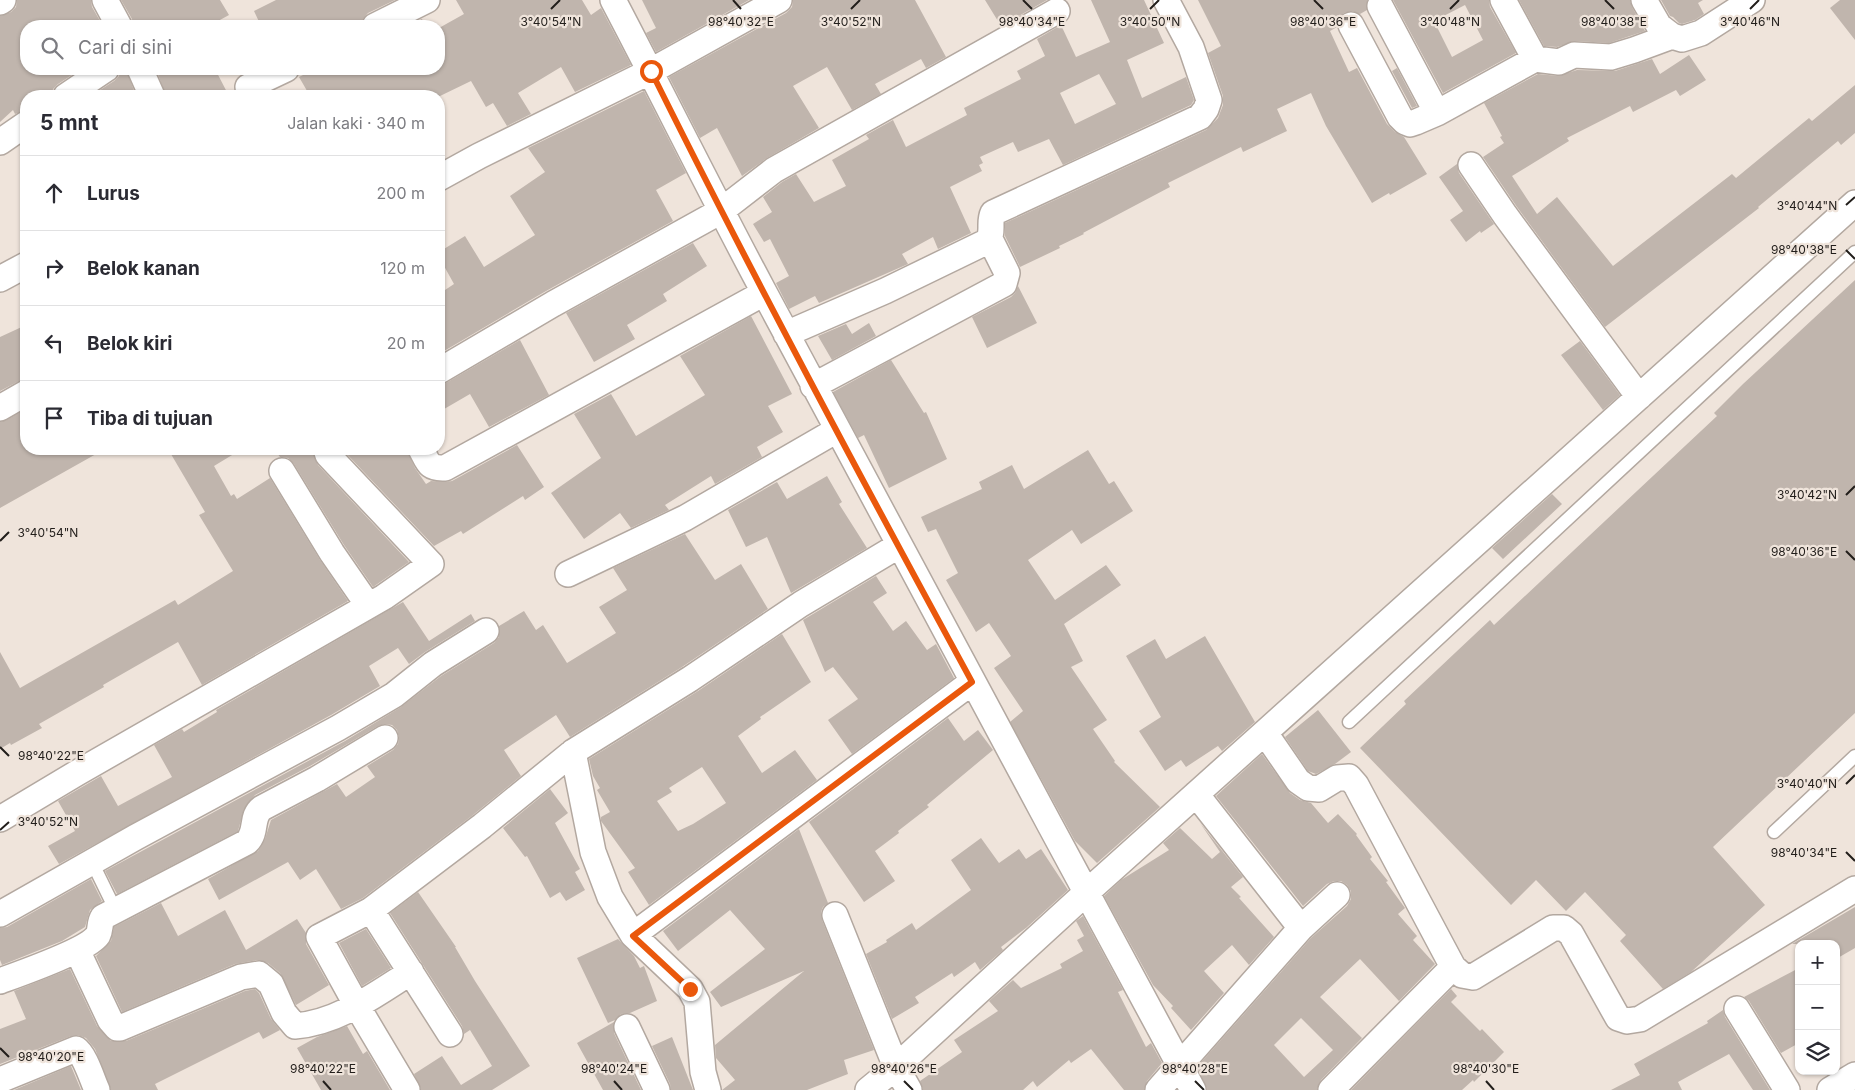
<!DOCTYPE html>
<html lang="id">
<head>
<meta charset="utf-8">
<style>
  body { margin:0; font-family:Inter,sans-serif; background:#f2f2f3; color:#2b2b33 }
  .controls { position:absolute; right:15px; bottom:15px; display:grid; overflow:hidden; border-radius:10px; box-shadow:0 1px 4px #0004 }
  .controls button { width:45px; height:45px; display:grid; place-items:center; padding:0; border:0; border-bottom:1px solid #e1e1e2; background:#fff; color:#2b2b33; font:25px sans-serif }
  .stop { position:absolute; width:15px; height:15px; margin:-11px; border:4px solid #ea580c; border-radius:50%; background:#fff }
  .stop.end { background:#ea580c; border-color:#fff; box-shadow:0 1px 5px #0008 }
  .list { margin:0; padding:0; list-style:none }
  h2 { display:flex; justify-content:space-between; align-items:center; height:65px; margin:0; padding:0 20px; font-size:21px }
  h2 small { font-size:16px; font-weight:400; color:#7c7c81 }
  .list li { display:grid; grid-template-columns:32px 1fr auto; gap:15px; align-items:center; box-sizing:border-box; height:75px; padding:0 20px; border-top:1px solid #e1e1e2 }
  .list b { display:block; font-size:19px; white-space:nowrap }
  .list em { font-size:16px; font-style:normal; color:#7c7c81 }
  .icon { flex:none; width:28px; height:28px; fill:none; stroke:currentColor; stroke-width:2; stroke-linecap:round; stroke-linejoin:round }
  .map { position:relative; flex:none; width:1855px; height:1090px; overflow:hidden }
  .search { position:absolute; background:#fff; box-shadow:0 1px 4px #0004; left:20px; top:20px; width:425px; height:55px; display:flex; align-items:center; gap:12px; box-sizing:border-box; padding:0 18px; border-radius:20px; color:#7c7c81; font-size:19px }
  .panel { position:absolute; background:#fff; box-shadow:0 1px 4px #0004; left:20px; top:90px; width:425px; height:365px; border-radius:20px }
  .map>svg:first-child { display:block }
</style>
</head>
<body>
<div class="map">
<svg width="1855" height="1090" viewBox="0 0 1855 1090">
  <rect width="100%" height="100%" fill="#efe4db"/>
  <path fill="#c0b5ad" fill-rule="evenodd" d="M 17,0 L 91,0 L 92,7 L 103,26 L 26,26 L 26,69 L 81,69 L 58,84 L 53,89 L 52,96 L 26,96 L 26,110 L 15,114 L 13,110 L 0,122 L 0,16 L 11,12 L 16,7 Z
    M 121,0 L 220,0 L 229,15 L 209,26 L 133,26 L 132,19 Z
    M 276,0 L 395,0 L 368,13 L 363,19 L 361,26 L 261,26 L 254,11 Z
    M 456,0 L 582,0 L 591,15 L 601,8 L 631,65 L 575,92 L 561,67 L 518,93 L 531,114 L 507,126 L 493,103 L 486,107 L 471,81 L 440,96 L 310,96 L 299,77 L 315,69 L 439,69 L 439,28 L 464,14 Z
    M 642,0 L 749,0 L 656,52 L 646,33 L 656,28 Z
    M 793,0 L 915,0 L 946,57 L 926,68 L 921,59 L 875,84 L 881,94 L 852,110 L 827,67 L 793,86 L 819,128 L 767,158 L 742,176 L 717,128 L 700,138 L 669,77 L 786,13 L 792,7 Z
    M 985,0 L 1047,0 L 1001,26 Z
    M 1091,0 L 1144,0 L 1164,43 L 1127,60 L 1142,98 L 1186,77 L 1194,100 L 1191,105 L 1063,165 L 1049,139 L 1018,152 L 1013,142 L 980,157 L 983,163 L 979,165 L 982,171 L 950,187 L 971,233 L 938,249 L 933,237 L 902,254 L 908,264 L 819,303 L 815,296 L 789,309 L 776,283 L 789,276 L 770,239 L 764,242 L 753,224 L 772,212 L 763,197 L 782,182 L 796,174 L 814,202 L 846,186 L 832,160 L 869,139 L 866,135 L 893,120 L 906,147 L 967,115 L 964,108 L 1021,79 L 1017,71 L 1045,56 L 1037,39 L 1061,25 L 1076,57 L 1110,42 ZM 1099,74 L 1116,104 L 1075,124 L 1060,93 Z
    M 1198,0 L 1367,0 L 1367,10 L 1360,14 L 1352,11 L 1344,13 L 1339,18 L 1337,27 L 1330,31 L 1349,72 L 1357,68 L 1387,124 L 1395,132 L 1404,137 L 1427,174 L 1390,195 L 1389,193 L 1372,203 L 1326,126 L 1311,93 L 1277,109 L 1287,131 L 1243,152 L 1241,147 L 1168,183 L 1170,187 L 1083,233 L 1084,234 L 1059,246 L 1060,248 L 1020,267 L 1005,236 L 1005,223 L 1206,130 L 1218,118 L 1223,105 L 1223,96 L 1208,53 L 1221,46 Z
    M 1393,0 L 1489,0 L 1490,7 L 1516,53 L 1443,93 ZM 1465,5 L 1483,40 L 1452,57 L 1434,21 Z
    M 1519,0 L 1630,0 L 1632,7 L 1645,31 L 1609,43 L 1575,41 L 1557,47 L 1544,46 Z
    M 1661,0 L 1703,0 L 1698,3 L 1704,14 L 1695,20 L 1682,24 L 1679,23 L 1673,17 L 1670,16 Z
    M 1840,0 L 1855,0 L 1855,40 L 1830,8 Z
    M 422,19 L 425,26 L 407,26 Z
    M 1689,55 L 1706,80 L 1680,96 L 1676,90 L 1633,112 L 1630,106 L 1567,138 L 1569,141 L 1512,176 L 1537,214 L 1557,197 L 1613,266 L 1732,174 L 1736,178 L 1809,118 L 1812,121 L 1855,85 L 1855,133 L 1841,145 L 1838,141 L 1758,207 L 1759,208 L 1605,327 L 1517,207 L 1483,157 L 1504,143 L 1500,137 L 1502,136 L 1484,103 L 1538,74 L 1558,76 L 1577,70 L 1615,71 L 1652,59 L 1660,74 Z
    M 1397,68 L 1417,106 L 1412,108 L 1392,71 Z
    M 120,69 L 126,69 L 136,96 L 91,96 L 114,81 L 119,76 Z
    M 156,69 L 215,69 L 229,96 L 166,96 Z
    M 644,91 L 686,173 L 656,190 L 673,221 L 546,291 L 439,354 L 439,294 L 454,284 L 439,257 L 439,252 L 465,236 L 484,267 L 535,235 L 510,196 L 545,172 L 528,148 Z
    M 1457,164 L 1459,173 L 1494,224 L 1481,233 L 1480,231 L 1466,242 L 1450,220 L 1463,211 L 1439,177 Z
    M 693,243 L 707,266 L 663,294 L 667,301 L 627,325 L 635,339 L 594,362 L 566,313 Z
    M 1855,280 L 1855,713 L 1713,847 L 1765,905 L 1691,972 L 1663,989 L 1620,941 L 1626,935 L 1585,892 L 1566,911 L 1536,880 L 1511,905 L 1360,748 L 1406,704 L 1404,701 L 1490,620 L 1494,625 L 1717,416 L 1714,413 L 1743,384 Z
    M 1018,286 L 1037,323 L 987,348 L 972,317 L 1011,297 L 1015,293 Z
    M 751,316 L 792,394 L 768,406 L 783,432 L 757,447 L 762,457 L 715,484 L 711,476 L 665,505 L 669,510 L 631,528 L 620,513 L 584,539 L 551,493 L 601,458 L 574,414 L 611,394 L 636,436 L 705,395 L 680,356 Z
    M 869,323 L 876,336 L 832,360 L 818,336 L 846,324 L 852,334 Z
    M 26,325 L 26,379 L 19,381 L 0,391 L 0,337 Z
    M 520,340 L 549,395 L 489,427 L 470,394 L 439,412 L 439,385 L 446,383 Z
    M 1580,341 L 1620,395 L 1603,410 L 1561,355 Z
    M 891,360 L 924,413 L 926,412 L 947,459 L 889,488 L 864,435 L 858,438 L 833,392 Z
    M 26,409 L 26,449 L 105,449 L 0,508 L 0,422 L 7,420 Z
    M 517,445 L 544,487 L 525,500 L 523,496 L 463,534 L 461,531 L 434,546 L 342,449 L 406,449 L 415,468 L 426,484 L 431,481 L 445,482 L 452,481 Z
    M 168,449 L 242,449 L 214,466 L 231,496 L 234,494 L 237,499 L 270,478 L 320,560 L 348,601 L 202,685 L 178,642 L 103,685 L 104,687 L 39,724 L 42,728 L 11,745 L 10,743 L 0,749 L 0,652 L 20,688 L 175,600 L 178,605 L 233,571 L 199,515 L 205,512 Z
    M 274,449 L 312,449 L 318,465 L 409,562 L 373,587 L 344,545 L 294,464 L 288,458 L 280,457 Z
    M 1088,450 L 1109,484 L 1114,481 L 1133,511 L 1081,544 L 1072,530 L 1028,560 L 1055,600 L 1106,565 L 1121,585 L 1064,624 L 1083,661 L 1071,667 L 1107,720 L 1093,729 L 1115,761 L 1114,762 L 1160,807 L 1097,863 L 1075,841 L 1010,722 L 1023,711 L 994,668 L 1011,656 L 989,623 L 976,632 L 946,580 L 958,573 L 936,529 L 928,532 L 921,517 L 982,489 L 979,482 L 1012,465 L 1024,489 Z
    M 827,476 L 842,502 L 839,504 L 867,548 L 791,593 L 767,537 L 746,547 L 728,510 L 777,482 L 787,499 Z
    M 1552,494 L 1562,504 L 1503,559 L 1492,548 Z
    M 685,534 L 715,580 L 741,564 L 768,609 L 682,667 L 570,737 L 556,715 L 504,750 L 521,776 L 473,815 L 363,898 L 341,909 L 316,869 L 300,880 L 288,862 L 219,900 L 208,879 L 258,851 L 265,839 L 271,820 L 337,784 L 346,797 L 375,777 L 367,766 L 393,750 L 398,744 L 399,738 L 397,730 L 392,725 L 385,724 L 378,726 L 310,766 L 255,795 L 244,809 L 238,831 L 117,894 L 105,871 L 345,741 L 401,707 L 441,676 L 494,643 L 499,637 L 499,626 L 524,611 L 536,630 L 543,625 L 567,663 L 616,633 L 599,607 L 627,590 L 613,568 Z
    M 876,576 L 887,593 L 873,602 L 893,631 L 906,621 L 927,650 L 936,644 L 954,678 L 852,754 L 828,720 L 858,699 L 833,667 L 825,672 L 803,620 Z
    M 403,602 L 429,641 L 471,614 L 475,621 L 425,652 L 409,664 L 398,648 L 369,666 L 380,686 L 331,715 L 59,864 L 48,846 L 75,831 L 58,801 L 101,776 L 118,806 L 172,777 L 154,745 L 182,729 L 184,732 L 217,712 L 216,710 Z
    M 782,634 L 811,682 L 760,717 L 761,719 L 738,736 L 762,773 L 795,750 L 817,780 L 649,905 L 628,872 L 635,868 L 601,821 L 601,817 L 610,812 L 597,790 L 600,788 L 593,776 L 589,759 L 698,691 ZM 702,767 L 726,803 L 693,824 L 678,831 L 657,801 L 672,792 L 669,788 Z
    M 1205,636 L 1255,722 L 1222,751 L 1218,746 L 1186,767 L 1181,760 L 1165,771 L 1139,731 L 1161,717 L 1126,656 L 1155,639 L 1166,659 Z
    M 1318,710 L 1351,752 L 1335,764 L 1316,774 L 1308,771 L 1285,737 Z
    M 948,718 L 964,741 L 978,730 L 993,750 L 927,805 L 929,807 L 898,831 L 899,833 L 875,851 L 895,881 L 864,902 L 809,822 Z
    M 1262,754 L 1290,793 L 1300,800 L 1311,803 L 1328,823 L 1338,814 L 1357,834 L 1356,835 L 1372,857 L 1370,859 L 1388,881 L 1386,882 L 1405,908 L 1398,914 L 1417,936 L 1413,940 L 1435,964 L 1399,1001 L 1360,959 L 1320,997 L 1362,1038 L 1321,1080 L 1317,1090 L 1207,1090 L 1197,1067 L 1311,938 L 1347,906 L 1351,899 L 1351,891 L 1347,885 L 1341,881 L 1334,881 L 1327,884 L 1303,906 L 1216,796 ZM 1301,1018 L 1333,1050 L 1304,1077 L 1274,1045 Z
    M 550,789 L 568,813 L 555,823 L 580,869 L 575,872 L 585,890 L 566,901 L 560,892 L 550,898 L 527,856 L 525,857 L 503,828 Z
    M 1200,823 L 1243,877 L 1231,887 L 1241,897 L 1239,898 L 1274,937 L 1249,965 L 1232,945 L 1204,971 L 1224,993 L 1191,1030 L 1171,1008 L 1173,1006 L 1153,985 L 1104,896 L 1121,880 L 1169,850 L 1163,843 L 1180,828 L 1212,859 L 1220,852 Z
    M 799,829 L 828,903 L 823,907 L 821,912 L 822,920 L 874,1050 L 844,1060 L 848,1074 L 807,1090 L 722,1090 L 735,1080 L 716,1058 L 715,1045 L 804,971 L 721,1007 L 710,992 L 765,949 L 730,910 L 678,951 L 663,931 Z
    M 981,838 L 999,863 L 1019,849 L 1026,859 L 1041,849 L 1068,890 L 1026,928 L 1001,947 L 1003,950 L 980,970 L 975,962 L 954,977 L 952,973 L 915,997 L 919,1003 L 892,1019 L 866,954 L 887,942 L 886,940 L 912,923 L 916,930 L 971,890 L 951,860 Z
    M 91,879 L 102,901 L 90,910 L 85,927 L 62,941 L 2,965 L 0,960 L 0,928 L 7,927 Z
    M 418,892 L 456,947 L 455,947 L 475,981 L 530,1066 L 492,1090 L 421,1090 L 414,1074 L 442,1056 L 461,1085 L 492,1066 L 470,1030 L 464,1034 L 462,1026 L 390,913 Z
    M 161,903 L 178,936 L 225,910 L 246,950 L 297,919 L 306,933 L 306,944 L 329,985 L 296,1005 L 280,973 L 268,963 L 257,960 L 235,964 L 122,1012 L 96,956 L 111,941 L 114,927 Z
    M 1855,907 L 1855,948 L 1836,959 L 1836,944 L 1792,944 Z
    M 1083,916 L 1123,990 L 1118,992 L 1146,1047 L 1151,1043 L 1162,1063 L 1147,1081 L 1144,1090 L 1124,1090 L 1091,1049 L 1071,1063 L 1069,1060 L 1037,1087 L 1033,1081 L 1023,1090 L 923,1090 L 920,1081 L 962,1052 L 954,1040 L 998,1011 L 989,1001 L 1013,980 L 1021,988 L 1062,968 L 1060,964 L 1083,951 L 1077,940 L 1084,936 L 1076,921 Z
    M 366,929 L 391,968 L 362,986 L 339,943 Z
    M 618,939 L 634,956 L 640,968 L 644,966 L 657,1001 L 630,1013 L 621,1014 L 615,1020 L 608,1023 L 577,958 Z
    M 1799,968 L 1799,1043 L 1781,1053 L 1749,1001 L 1744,997 Z
    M 70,969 L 97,1026 L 111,1041 L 126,1041 L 245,991 L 255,989 L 259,993 L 271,1019 L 280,1030 L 263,1039 L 259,1032 L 155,1084 L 158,1090 L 111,1090 L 95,1049 L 86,1038 L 78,1035 L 71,1036 L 0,1064 L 0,1029 L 26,1019 L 14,991 Z
    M 1451,989 L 1457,996 L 1451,1002 L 1480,1031 L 1482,1029 L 1504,1052 L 1474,1082 L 1473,1080 L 1462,1090 L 1351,1090 Z
    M 1723,1010 L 1725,1017 L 1770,1090 L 1753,1090 L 1729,1054 L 1678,1082 L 1682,1090 L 1611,1090 L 1640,1075 L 1634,1064 L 1708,1023 L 1707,1021 Z
    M 614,1022 L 614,1033 L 641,1090 L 603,1090 L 577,1043 Z
    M 347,1026 L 363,1054 L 367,1051 L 390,1090 L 321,1090 L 297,1048 L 317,1037 Z
    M 672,1037 L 693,1090 L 671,1090 L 670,1084 L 652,1046 Z
    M 71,1066 L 81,1090 L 14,1090 Z"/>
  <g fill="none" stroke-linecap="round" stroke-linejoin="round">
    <g stroke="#b3a8a0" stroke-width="15">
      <path id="service" d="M 1349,722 L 1855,252
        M 1774,832 L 1855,756
        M 92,862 L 116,911"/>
    </g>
    <g stroke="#b3a8a0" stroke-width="28">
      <path id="minor" d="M 105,0 L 119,26
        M 613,0 C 664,97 712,195 764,292 C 905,559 1050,824 1193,1090
        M 1503,0 L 1535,59
        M 1644,0 L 1659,26 L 1672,36 L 1682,39 L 1701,33 L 1752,0
        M 0,2 L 3,0
        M 1380,6 L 1437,113
        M 1351,25 L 1400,117 L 1405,122 L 1410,124 L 1416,122 L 1437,113 L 1535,59 L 1559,62 L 1574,55 L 1611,57 L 1634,50 L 1672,36
        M 375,26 L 427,0
        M 140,69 L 152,96
        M 248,87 L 286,69
        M 66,96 L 106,69
        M 0,142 L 26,124
        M 1471,165 L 1505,215 L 1639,397
        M 439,178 L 479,156 L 651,71 L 779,0
        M 0,279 L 26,265
        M 786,334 L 885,291 L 986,242 C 995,234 988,223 993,213 L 1200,117 L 1206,109 L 1209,100 L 1191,47 L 1166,0
        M 439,371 L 553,304 L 721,211 L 774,170 L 1057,11
        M 813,386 L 1004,284 L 1007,273 L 990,239
        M 0,408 L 26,393
        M 421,449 C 428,462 428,469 445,468 L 764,293
        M 282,471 L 332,553 L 368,605
        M 568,574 L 685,518 L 837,430
        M 1265,733 L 1298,781 L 1308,788 L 1319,789 L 1337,778 L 1349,777 L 1356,785 L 1453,967 L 1462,975 L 1473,977 L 1553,928 L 1564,928 L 1571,934 L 1618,1018 L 1627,1021 L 1640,1019 L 1855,889
        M 573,752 L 593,852 L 610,897 L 633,935 L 690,989 L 697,1002 L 703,1072 L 708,1090
        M 1196,794 L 1301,928
        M 0,819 L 77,773 L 384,597 L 431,564 L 328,455 L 326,449
        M 371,910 L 450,1034
        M 0,914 L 136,837 L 338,728 L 394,695 L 433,664 L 486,631
        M 835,915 L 896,1067 L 909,1090
        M 633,935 L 972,682
        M 77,950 L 110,1020 L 117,1028 L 120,1028 L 241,977 L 259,974 L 271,984 L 284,1013 L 295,1026 C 338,1023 376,994 411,972
        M 0,981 C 19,974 88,950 98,935 C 101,929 99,923 103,917 L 247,842 C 258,831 250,817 262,808 L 317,779 L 385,738
        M 1737,1009 L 1787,1090
        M 627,1027 L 657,1090
        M 0,1080 L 76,1049 C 85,1055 92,1079 97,1090
        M 407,1090 L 357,1006 L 319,937 L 371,910 L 482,826 L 573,752 L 690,679 L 801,604 L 898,546
        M 868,1090 L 896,1067 L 1087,892 L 1855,203
        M 1158,1090 L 1301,928 L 1337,895
        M 1331,1090 L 1453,967
        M 1830,1090 L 1855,1075"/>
    </g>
    <use href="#service" stroke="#fff" stroke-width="12"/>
    <use href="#minor" stroke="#fff" stroke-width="25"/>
  </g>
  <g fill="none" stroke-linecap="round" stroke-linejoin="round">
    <path stroke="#ea580c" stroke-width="6" d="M 651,71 C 753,277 862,480 972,682 L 633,936 L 690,989"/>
  </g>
  <path fill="none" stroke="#221e1b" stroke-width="2" d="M 733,0 L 741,9M 1023,0 L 1032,9M 1314,0 L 1323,9M 1605,0 L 1614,9M 551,9 L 560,0M 851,9 L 860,0M 1150,9 L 1159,0M 1450,9 L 1459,0M 1750,9 L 1759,0M 1846,205 L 1855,197M 1846,250 L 1855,259M 1846,495 L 1855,486M 0,541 L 9,532M 1846,551 L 1855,560M 0,747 L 9,756M 1846,784 L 1855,775M 0,830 L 9,822M 1846,852 L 1855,861M 0,1048 L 9,1057M 323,1081 L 331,1090M 614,1081 L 622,1090M 904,1081 L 913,1090M 1195,1081 L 1204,1090M 1486,1081 L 1494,1090"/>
  <g font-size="12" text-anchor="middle" fill="#221e1b" stroke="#efe4db" stroke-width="4.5" stroke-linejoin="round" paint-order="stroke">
    <text x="551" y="26">3°40'54"N</text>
    <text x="851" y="26">3°40'52"N</text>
    <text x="1150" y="26">3°40'50"N</text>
    <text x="1450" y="26">3°40'48"N</text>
    <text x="1750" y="26">3°40'46"N</text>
    <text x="1323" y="26">98°40'36"E</text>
    <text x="741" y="26">98°40'32"E</text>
    <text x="1032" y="26">98°40'34"E</text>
    <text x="1614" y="26">98°40'38"E</text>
    <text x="1807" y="210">3°40'44"N</text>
    <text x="1804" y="254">98°40'38"E</text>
    <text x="1807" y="499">3°40'42"N</text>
    <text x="48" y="537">3°40'54"N</text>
    <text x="1804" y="556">98°40'36"E</text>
    <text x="51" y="760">98°40'22"E</text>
    <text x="1807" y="788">3°40'40"N</text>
    <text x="48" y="826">3°40'52"N</text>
    <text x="1804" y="857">98°40'34"E</text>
    <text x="51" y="1061">98°40'20"E</text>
    <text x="323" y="1073">98°40'22"E</text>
    <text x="614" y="1073">98°40'24"E</text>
    <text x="904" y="1073">98°40'26"E</text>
    <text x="1195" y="1073">98°40'28"E</text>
    <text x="1486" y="1073">98°40'30"E</text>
  </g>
</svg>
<div class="controls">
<button>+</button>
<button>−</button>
<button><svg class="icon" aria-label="layers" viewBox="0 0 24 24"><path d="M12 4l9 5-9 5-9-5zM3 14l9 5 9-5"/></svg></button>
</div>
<div class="stop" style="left:651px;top:71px"></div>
<div class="stop end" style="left:690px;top:989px"></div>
<div class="search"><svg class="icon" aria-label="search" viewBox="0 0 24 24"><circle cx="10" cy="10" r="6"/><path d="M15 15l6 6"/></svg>Cari di sini</div>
<section class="panel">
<h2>5 mnt<small>Jalan kaki · 340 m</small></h2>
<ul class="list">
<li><svg class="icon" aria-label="ahead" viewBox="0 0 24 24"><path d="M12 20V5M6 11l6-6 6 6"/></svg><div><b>Lurus</b></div><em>200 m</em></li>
<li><svg class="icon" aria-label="right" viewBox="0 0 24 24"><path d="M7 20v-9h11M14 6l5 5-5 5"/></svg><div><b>Belok kanan</b></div><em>120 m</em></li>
<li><svg class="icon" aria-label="left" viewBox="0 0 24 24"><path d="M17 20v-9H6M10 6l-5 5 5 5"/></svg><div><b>Belok kiri</b></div><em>20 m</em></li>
<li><svg class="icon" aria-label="arrive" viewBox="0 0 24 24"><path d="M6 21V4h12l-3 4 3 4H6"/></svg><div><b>Tiba di tujuan</b></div></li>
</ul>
</section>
</div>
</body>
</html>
